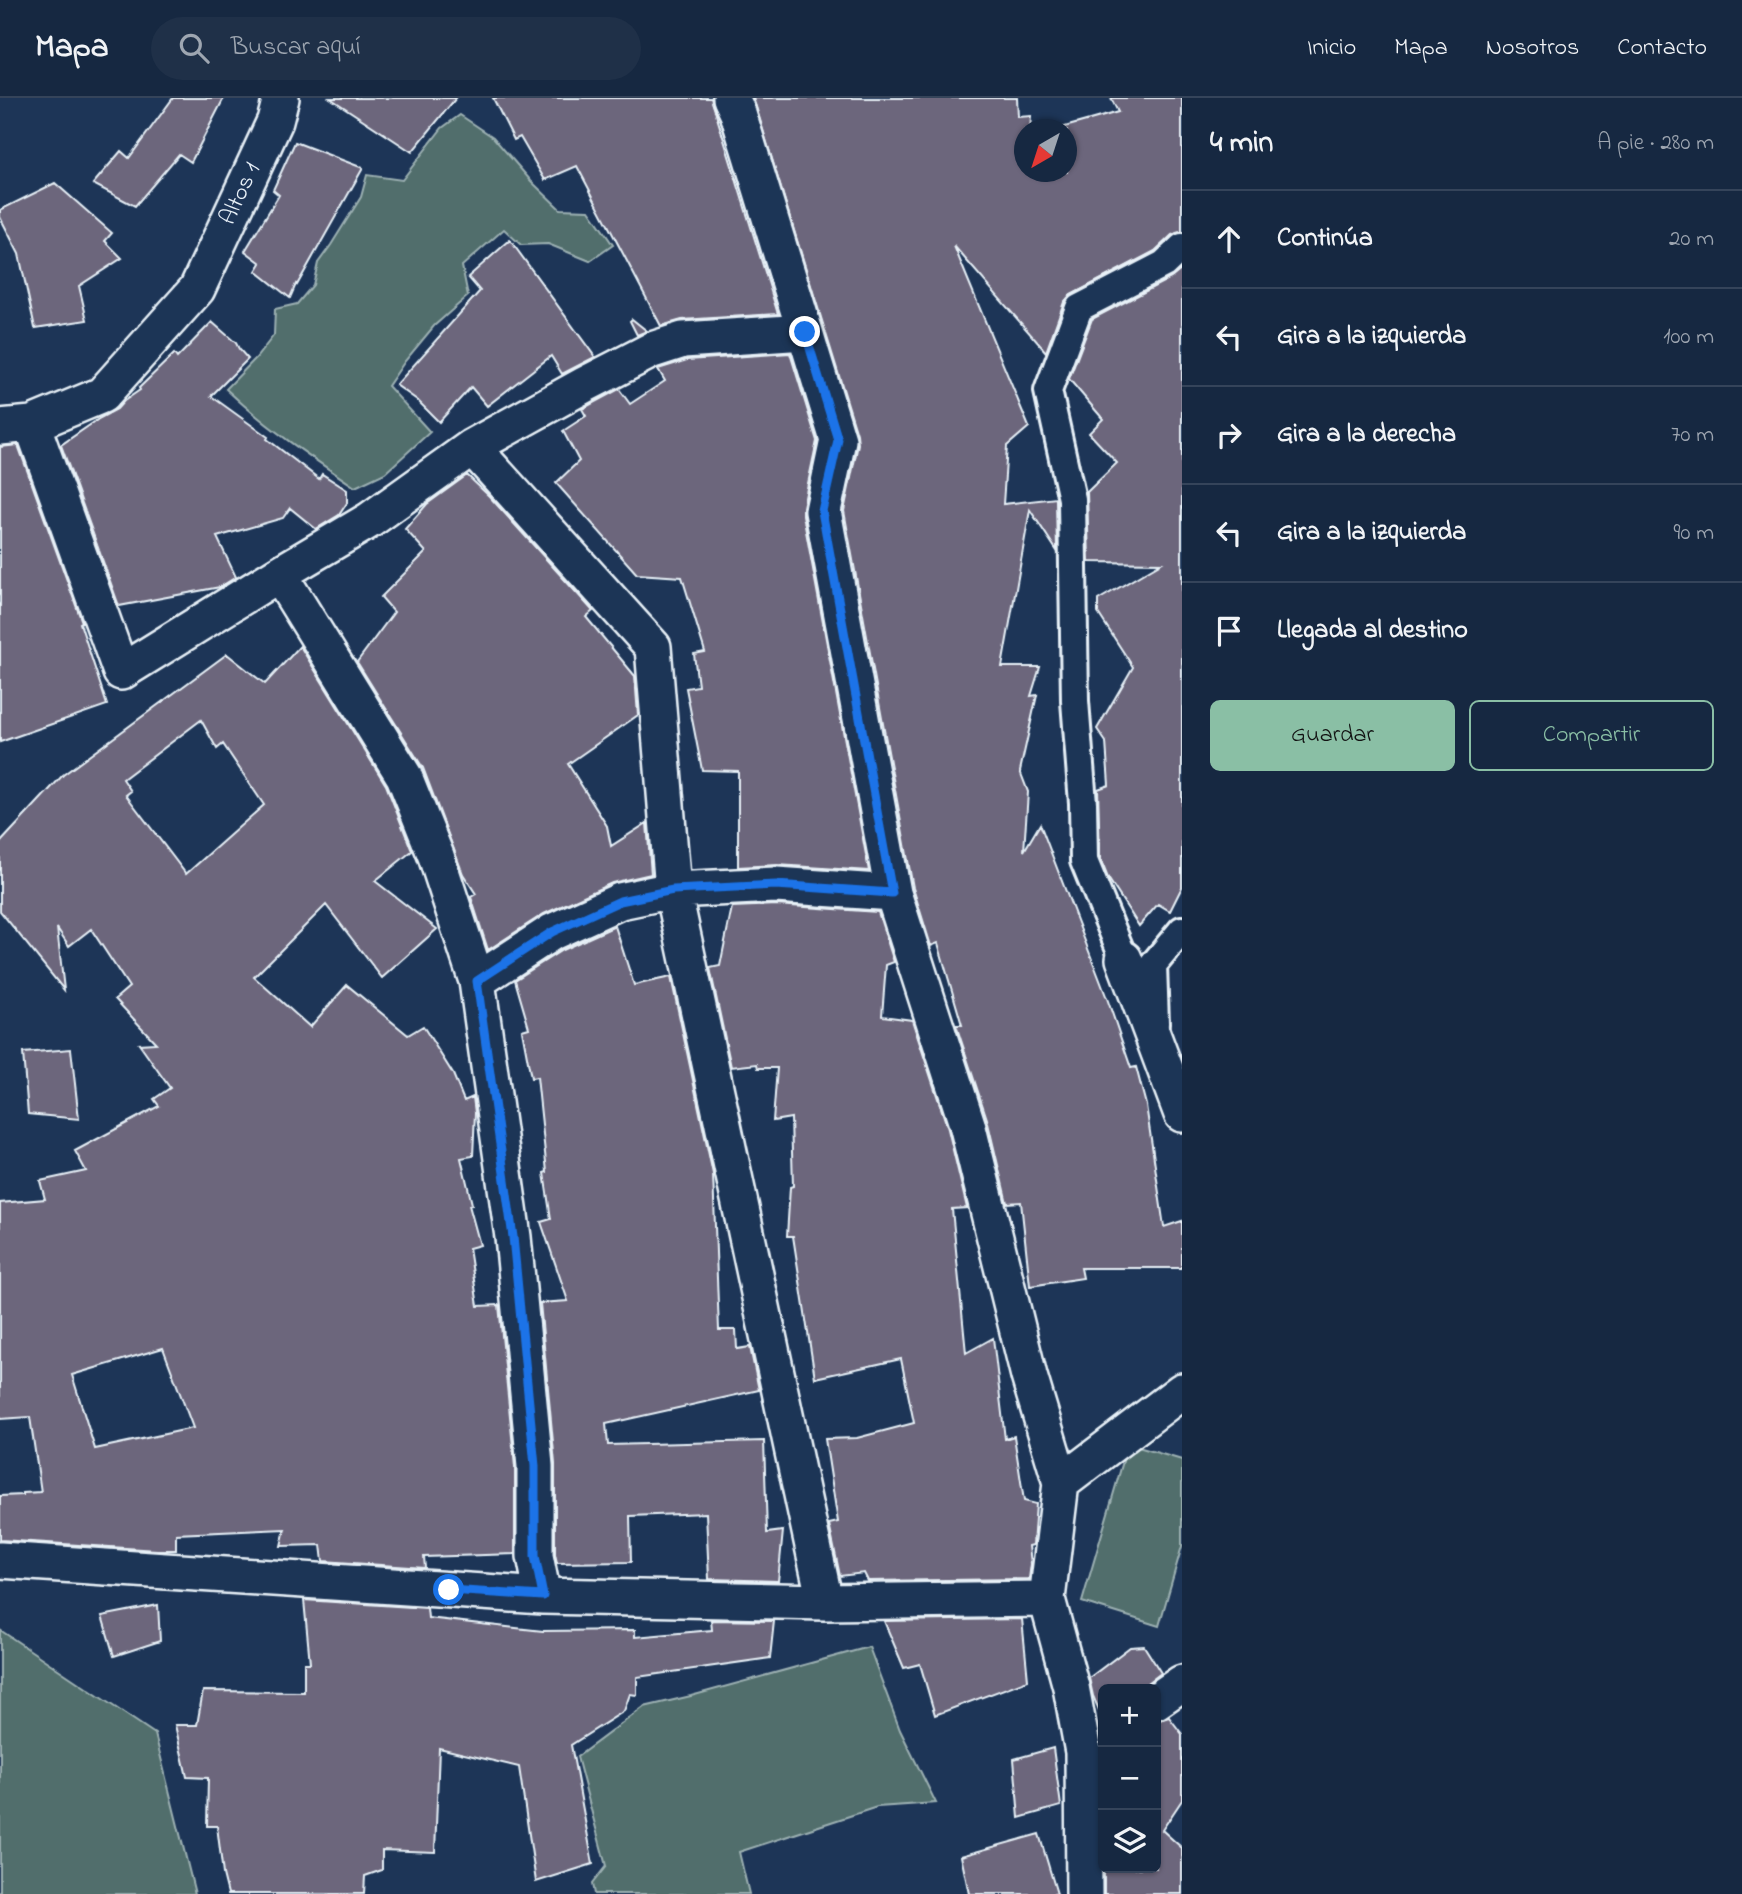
<!DOCTYPE html>
<html lang="es">
<head>
<meta charset="utf-8">
<style>
  body { margin:0; font-family:"Indie Flower",sans-serif; background:#1f3048; color:#f1f3f6 }
  .controls { position:absolute; right:21px; bottom:21px; display:grid; overflow:hidden; border-radius:10px; box-shadow:0 2px 5px #0004 }
  .controls button { width:63px; height:63px; display:grid; place-items:center; padding:0; border:0; border-bottom:2px solid #35445a; background:#162841; color:#f1f3f6; font:35px sans-serif }
  .compass { position:absolute; left:1014px; top:21px; width:63px; height:63px; border-radius:50%; background:#162841; box-shadow:0 2px 5px #0004; rotate:219deg }
  .stop { position:absolute; width:21px; height:21px; margin:-16px; border:5px solid #1a73e8; border-radius:50%; background:#fff }
  .stop.end { background:#1a73e8; border-color:#fff; box-shadow:0 2px 7px #0008 }
  .list { margin:0; padding:0; list-style:none }
  h2 { display:flex; justify-content:space-between; align-items:center; height:91px; margin:0; padding:0 28px; font-size:30px }
  h2 small { font-size:23px; font-weight:400; color:#9ea6b1 }
  .list li { display:grid; grid-template-columns:46px 1fr auto; gap:21px; align-items:center; box-sizing:border-box; height:98px; padding:0 28px; border-top:2px solid #35445a }
  .list b { display:block; font-size:26px; white-space:nowrap }
  .list em { font-size:23px; font-style:normal; color:#9ea6b1 }
  .actions { display:flex; gap:14px; padding:21px 28px }
  .actions a { flex:1; padding:16px 0; border:2px solid #8abfa5; border-radius:10px; text-align:center; font-size:24px; color:#8abfa5 }
  .actions .main { background:#8abfa5; color:#111 }
  .icon { flex:none; width:38px; height:38px; fill:none; stroke:currentColor; stroke-width:2; stroke-linecap:round; stroke-linejoin:round }
  .map { position:relative; flex:none; width:1182px; height:1796px; overflow:hidden }
  header { display:flex; align-items:center; gap:42px; box-sizing:border-box; height:98px; padding:0 35px; background:#162841; border-bottom:2px solid #35445a }
  header strong { font-size:33px }
  nav { display:flex; gap:38px; margin-inline-start:auto; font-size:24px }
  .search { width:490px; height:63px; background:#1f3048; display:flex; align-items:center; gap:18px; box-sizing:border-box; padding:0 24px; border-radius:38px; color:#9ea6b1; font-size:26px }
  main { display:flex }
  aside { flex:1; background:#162841 }
  .map>svg:first-child { display:block }
</style>
</head>
<body>
<header>
<strong>Mapa</strong>
<div class="search"><svg class="icon" aria-label="search" viewBox="0 0 24 24"><circle cx="10" cy="10" r="6"/><path d="M15 15l6 6"/></svg>Buscar aquí</div>
<nav><a>Inicio</a><a>Mapa</a><a>Nosotros</a><a>Contacto</a></nav>
</header>
<main>
<div class="map">
<svg width="1182" height="1796" viewBox="0 0 1182 1796">
  <rect width="100%" height="100%" fill="#1d3557"/>
  <filter id="ink" filterUnits="userSpaceOnUse"><feTurbulence type="fractalNoise" baseFrequency=".0143" numOctaves="2"/><feDisplacementMap in="SourceGraphic" scale="14" xChannelSelector="R" yChannelSelector="G"/><feConvolveMatrix kernelMatrix="1 2 1 2 8 2 1 2 1" color-interpolation-filters="sRGB"/></filter>
  <g filter="url(#ink)">
    <path fill="#516e6c" stroke="#9cb0b2" stroke-width="2" d="M 460,17 L 493,39 L 531,83 L 560,111 L 589,112 L 613,147 L 590,163 L 548,146 L 521,147 L 504,131 L 462,168 L 468,198 L 434,228 L 405,263 L 388,288 L 430,334 L 385,375 L 355,389 C 309,358 266,329 226,291 L 256,260 L 274,237 L 275,211 L 297,206 L 313,187 L 318,165 L 331,147 L 361,99 L 367,77 L 402,82 L 442,30 Z
      M 1128,1346 L 1182,1362 L 1182,1448 L 1159,1528 L 1082,1504 Z
      M 0,1532 L 155,1636 L 195,1796 L 0,1796 Z
      M 869,1549 L 900,1632 L 936,1705 L 877,1709 L 739,1754 L 749,1796 L 594,1796 L 592,1786 L 606,1768 L 577,1659 L 644,1609 L 691,1598 Z"/>
    <path fill="#6c667b" stroke="#e8f1f8" stroke-width="2" fill-rule="evenodd" d="M 173,0 L 224,0 L 191,64 L 179,56 L 135,108 L 93,86 L 121,53 L 129,60 Z
      M 330,0 L 456,0 L 412,54 Z
      M 493,0 L 711,0 L 778,216 L 682,222 L 661,228 L 577,68 L 545,82 L 520,39 L 514,42 Z
      M 753,0 L 1017,0 L 1018,19 L 1031,18 L 1030,32 L 1025,32 L 1025,74 L 1067,74 L 1067,32 L 1054,32 L 1118,14 L 1111,0 L 1182,0 L 1182,134 L 1172,137 L 1155,153 L 1071,197 L 1064,204 L 1046,254 L 954,148 L 1029,329 L 1007,348 L 1003,406 L 1056,400 L 1056,403 L 1057,453 L 1030,412 L 1002,569 L 1040,569 L 1031,598 L 1037,597 L 1020,673 L 1028,694 L 1024,753 L 1040,726 L 1108,903 L 1131,970 L 1136,969 L 1146,1007 L 1164,1129 L 1182,1123 L 1182,1170 L 1081,1170 L 1083,1180 L 1030,1188 L 1021,1104 L 1007,1105 L 987,1021 L 956,927 L 962,927 L 938,845 L 931,848 L 913,790 L 844,413 L 858,346 L 857,336 Z
      M 295,44 L 363,70 L 297,187 L 296,186 L 290,200 L 256,173 L 261,165 L 245,153 L 279,97 L 273,92 Z
      M 55,85 L 112,135 L 105,143 L 122,160 L 79,188 L 87,222 L 35,230 L 19,156 L 0,119 L 0,112 Z
      M 510,142 L 595,259 L 562,276 L 551,258 L 487,308 L 471,289 L 439,324 L 417,302 L 396,287 L 480,193 L 468,179 Z
      M 1182,171 L 1182,789 L 1170,813 L 1158,806 L 1139,828 L 1108,780 L 1100,760 L 1098,691 L 1109,687 L 1106,644 L 1097,631 L 1133,569 L 1098,515 L 1098,502 L 1161,465 L 1089,464 L 1087,394 L 1117,365 L 1089,335 L 1103,321 L 1069,281 L 1092,221 L 1171,180 Z
      M 632,221 L 647,233 L 637,237 L 630,223 Z
      M 212,224 L 236,245 L 239,251 L 248,261 L 211,298 L 268,339 L 267,341 L 319,381 L 322,376 L 347,392 L 347,405 L 339,417 L 316,431 L 290,410 L 283,420 L 217,439 L 236,479 L 220,489 L 119,508 L 61,347 L 100,320 L 117,311 L 124,303 L 140,292 L 139,290 L 174,256 L 177,260 Z
      M 790,255 L 817,343 L 803,409 L 803,417 L 869,773 L 777,767 L 738,769 L 738,673 L 702,672 L 686,590 L 698,588 L 694,556 L 705,554 L 682,479 L 637,476 L 556,385 L 579,363 L 563,333 L 586,318 L 582,311 L 593,305 L 619,291 L 630,306 L 665,283 L 658,271 L 687,262 Z
      M 18,347 L 82,524 L 80,525 L 107,607 L 0,644 L 0,349 Z
      M 467,377 L 489,398 L 593,513 L 586,519 L 635,578 L 638,617 L 568,666 L 607,728 L 611,748 L 647,725 L 651,776 L 612,785 L 544,816 L 488,852 L 471,799 L 476,796 L 463,776 L 423,670 L 357,564 L 394,514 L 381,499 L 426,454 L 405,431 L 427,406 Z
      M 300,548 L 386,687 L 412,753 L 375,783 L 437,831 L 382,880 L 326,807 L 254,879 L 310,929 L 347,887 L 408,937 L 423,928 L 453,976 L 464,1003 L 473,999 L 475,1015 L 473,1058 L 461,1060 L 472,1106 L 469,1107 L 480,1147 L 469,1150 L 478,1208 L 499,1207 L 515,1369 L 515,1456 L 424,1459 L 425,1470 L 323,1463 L 321,1447 L 281,1448 L 285,1431 L 176,1436 L 176,1452 L 157,1452 L 0,1442 L 0,1398 L 23,1397 L 23,1395 L 41,1394 L 30,1319 L 0,1321 L 0,1105 L 45,1101 L 40,1083 L 86,1073 L 75,1053 L 159,1008 L 154,1001 L 170,990 L 139,946 L 156,945 L 115,901 L 129,889 L 91,831 L 69,848 L 57,830 L 64,892 L 0,813 L 0,745 L 63,677 L 227,556 L 265,586 ZM 201,622 L 217,651 L 223,646 L 264,707 L 186,776 L 126,697 L 131,693 L 123,681 ZM 163,1250 L 193,1330 L 95,1351 L 72,1277 Z
      M 776,807 L 878,814 L 894,864 L 886,867 L 882,918 L 912,922 L 948,1031 L 967,1110 L 952,1111 L 966,1255 L 993,1240 L 1005,1341 L 1014,1338 L 1024,1403 L 1036,1406 L 1033,1447 L 1029,1448 L 1031,1466 L 1029,1481 L 868,1483 L 864,1475 L 840,1478 L 829,1426 L 838,1424 L 825,1341 L 857,1340 L 914,1325 L 901,1261 L 815,1280 L 793,1138 L 787,1138 L 790,1089 L 793,1088 L 791,1020 L 773,1023 L 777,970 L 758,970 L 757,966 L 731,969 L 710,870 L 720,868 L 732,809 Z
      M 615,828 L 634,887 L 671,879 L 713,1076 L 719,1232 L 736,1232 L 737,1251 L 750,1249 L 759,1292 L 606,1326 L 608,1347 L 764,1343 L 767,1435 L 783,1433 L 778,1483 L 709,1481 L 706,1415 L 630,1418 L 631,1464 L 557,1465 L 555,1456 L 555,1366 L 540,1205 L 568,1203 L 541,1124 L 551,1121 L 544,1075 L 547,1074 L 537,979 L 531,980 L 522,932 L 529,930 L 515,882 L 562,852 Z
      M 71,951 L 79,1021 L 28,1016 L 23,955 Z
      M 304,1502 L 427,1510 L 428,1520 L 543,1533 L 635,1532 L 635,1539 L 712,1532 L 711,1522 L 774,1523 L 770,1560 L 637,1579 L 637,1597 L 630,1596 L 624,1613 L 571,1647 L 593,1766 L 536,1784 L 519,1669 L 439,1650 L 435,1754 L 382,1752 L 382,1772 L 365,1778 L 364,1796 L 228,1796 L 223,1776 L 217,1728 L 207,1728 L 208,1680 L 187,1679 L 175,1627 L 197,1627 L 203,1593 L 304,1594 L 304,1565 L 310,1565 Z
      M 158,1507 L 160,1543 L 114,1558 L 102,1518 Z
      M 1022,1521 L 1028,1582 L 935,1617 L 920,1566 L 904,1570 L 884,1523 Z
      M 1144,1548 L 1161,1575 L 1140,1591 L 1103,1591 L 1103,1621 L 1093,1598 L 1089,1580 L 1130,1549 Z
      M 1169,1619 L 1182,1636 L 1182,1702 L 1162,1732 L 1182,1750 L 1182,1796 L 1104,1796 L 1104,1770 L 1156,1770 L 1156,1623 Z
      M 1053,1650 L 1061,1708 L 1019,1720 L 1014,1661 Z
      M 1039,1736 L 1057,1796 L 969,1796 L 961,1758 Z"/>
    <g fill="none" stroke-linecap="round" stroke-linejoin="round">
      <g stroke="#e8f1f8" stroke-width="32">
        <path id="pedestrian" d="M 1124,861 L 1084,763 L 1083,705 L 1075,603 L 1072,401 L 1048,293 L 1079,210 L 1164,166 L 1182,149
          M 1155,925 L 1153,867 L 1182,832"/>
      </g>
      <g stroke="#e8f1f8" stroke-width="40">
        <path id="minor" d="M 731,0 L 738,15 L 838,342 L 823,413 L 893,795 L 967,1026 L 1029,1278 L 1061,1385 L 1047,1501 L 1071,1589 L 1083,1654 L 1084,1796
          M 32,326 L 121,574 L 279,476 L 370,422 L 472,349 L 584,287 L 652,252 L 683,242 L 805,234
          M 0,329 L 32,326 L 102,297 L 197,191 L 275,23 L 281,0
          M 472,349 L 653,549 L 673,792 L 825,1504
          M 279,476 L 404,678 L 436,758 L 477,883 L 513,1139 L 535,1368 L 535,1458 L 543,1498
          M 1124,861 L 1182,1016
          M 477,883 L 552,834 L 620,803 L 673,792 L 776,787 L 893,795
          M 1061,1385 L 1182,1293
          M 0,1462 L 543,1498 L 825,1504 L 1047,1501
          M 1156,1603 L 1182,1585"/>
      </g>
      <use href="#pedestrian" stroke="#1d3557" stroke-width="26"/>
      <use href="#minor" stroke="#1d3557" stroke-width="35"/>
    </g>
  </g>
  <g fill="none" stroke-linecap="round" stroke-linejoin="round" filter="url(#ink)">
    <path stroke="#1a73e8" stroke-width="9" d="M 449,1492 L 543,1498 L 535,1458 L 535,1368 L 513,1139 L 477,883 L 552,834 L 620,803 L 673,792 L 776,787 L 892,795 L 822,413 L 838,342 L 805,234"/>
  </g>
  <g text-anchor="middle" dominant-baseline="central" stroke-width="5" stroke-linejoin="round" paint-order="stroke">
    <g font-size="24" fill="#e8f1f8" stroke="#1d3557">
      <text transform="translate(241 96) rotate(-65)">Altos 1</text>
    </g>
  </g>
</svg>
<div class="controls">
<button>+</button>
<button>−</button>
<button><svg class="icon" aria-label="layers" viewBox="0 0 24 24"><path d="M12 4l9 5-9 5-9-5zM3 14l9 5 9-5"/></svg></button>
</div>
<svg class="compass" viewBox="-18 -18 36 36"><path d="M0-13l5 13h-10z" fill="#e53935"/><path d="M0 13l5-13h-10z" fill="#9ea6b1"/></svg>
<div class="stop" style="left:449px;top:1492px"></div>
<div class="stop end" style="left:805px;top:234px"></div>
</div>
<aside>
<h2>4 min<small>A pie · 280 m</small></h2>
<ul class="list">
<li><svg class="icon" aria-label="ahead" viewBox="0 0 24 24"><path d="M12 20V5M6 11l6-6 6 6"/></svg><div><b>Continúa</b></div><em>20 m</em></li>
<li><svg class="icon" aria-label="left" viewBox="0 0 24 24"><path d="M17 20v-9H6M10 6l-5 5 5 5"/></svg><div><b>Gira a la izquierda</b></div><em>100 m</em></li>
<li><svg class="icon" aria-label="right" viewBox="0 0 24 24"><path d="M7 20v-9h11M14 6l5 5-5 5"/></svg><div><b>Gira a la derecha</b></div><em>70 m</em></li>
<li><svg class="icon" aria-label="left" viewBox="0 0 24 24"><path d="M17 20v-9H6M10 6l-5 5 5 5"/></svg><div><b>Gira a la izquierda</b></div><em>90 m</em></li>
<li><svg class="icon" aria-label="arrive" viewBox="0 0 24 24"><path d="M6 21V4h12l-3 4 3 4H6"/></svg><div><b>Llegada al destino</b></div></li>
</ul>
<div class="actions"><a class="main">Guardar</a><a>Compartir</a></div>
</aside>
</main>
</body>
</html>
